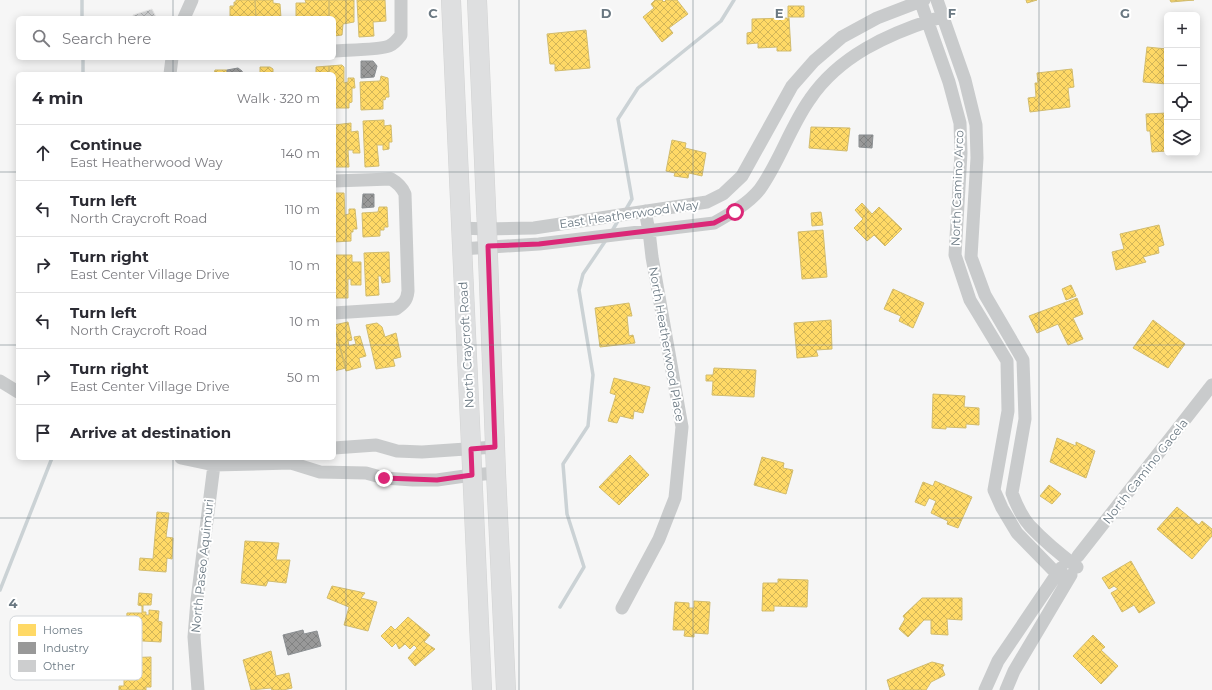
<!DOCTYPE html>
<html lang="en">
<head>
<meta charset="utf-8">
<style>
  body { margin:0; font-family:Montserrat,sans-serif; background:#f7f7f7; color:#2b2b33 }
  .controls { position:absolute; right:12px; top:12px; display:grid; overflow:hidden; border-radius:6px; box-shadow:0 2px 10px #0003 }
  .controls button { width:36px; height:36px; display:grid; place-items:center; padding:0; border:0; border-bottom:1px solid #e1e1e2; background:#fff; color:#2b2b33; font:20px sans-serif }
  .stop { position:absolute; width:12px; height:12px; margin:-9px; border:3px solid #db2777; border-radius:50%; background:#fff }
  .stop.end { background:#db2777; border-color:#fff; box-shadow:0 1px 4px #0008 }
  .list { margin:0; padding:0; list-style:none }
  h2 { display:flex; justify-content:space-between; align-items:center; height:52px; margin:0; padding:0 16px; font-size:17px }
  h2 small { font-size:13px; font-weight:400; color:#7c7c81 }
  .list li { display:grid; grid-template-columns:26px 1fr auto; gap:12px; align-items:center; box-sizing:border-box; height:56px; padding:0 16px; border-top:1px solid #e1e1e2 }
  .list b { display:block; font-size:15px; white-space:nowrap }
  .list p { margin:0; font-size:13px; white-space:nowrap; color:#7c7c81 }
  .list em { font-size:13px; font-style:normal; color:#7c7c81 }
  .icon { flex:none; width:22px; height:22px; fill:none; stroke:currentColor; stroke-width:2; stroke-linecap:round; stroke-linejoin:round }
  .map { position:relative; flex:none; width:1212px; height:690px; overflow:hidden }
  .search { position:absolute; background:#fff; box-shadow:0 2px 10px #0003; left:16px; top:16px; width:320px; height:44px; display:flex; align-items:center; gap:10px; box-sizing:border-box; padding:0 14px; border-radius:6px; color:#7c7c81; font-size:15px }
  .panel { position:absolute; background:#fff; box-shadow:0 2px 10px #0003; left:16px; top:72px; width:320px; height:388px; border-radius:6px }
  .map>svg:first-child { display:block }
</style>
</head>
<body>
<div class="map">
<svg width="1212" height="690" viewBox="0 0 1212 690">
  <defs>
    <pattern id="homes-cross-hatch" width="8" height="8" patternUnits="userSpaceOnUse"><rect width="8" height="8" fill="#ffd966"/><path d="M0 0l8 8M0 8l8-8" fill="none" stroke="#d2b559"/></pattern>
    <pattern id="industry-cross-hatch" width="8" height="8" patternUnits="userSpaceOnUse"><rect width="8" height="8" fill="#999"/><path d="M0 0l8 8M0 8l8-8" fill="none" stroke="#818282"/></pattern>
    <pattern id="building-cross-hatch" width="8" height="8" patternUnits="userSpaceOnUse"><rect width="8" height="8" fill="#cdcecf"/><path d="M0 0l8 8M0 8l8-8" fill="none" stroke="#aaacad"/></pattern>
  </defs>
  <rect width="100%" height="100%" fill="#f6f6f6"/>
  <path fill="url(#homes-cross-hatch)" stroke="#d2bc6e" d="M 236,0 L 255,0 L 256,18 L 230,18 L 230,6 L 234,6 L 234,2 L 236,2 Z
    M 255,0 L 273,0 L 273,3 L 280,4 L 281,18 L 256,18 Z
    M 305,0 L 329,0 L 329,18 L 296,17 L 296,3 L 306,3 Z
    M 329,0 L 354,0 L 354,22 L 343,24 L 342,35 L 334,36 L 334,18 L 329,18 Z
    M 357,0 L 385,0 L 386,21 L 373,22 L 374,36 L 359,37 Z
    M 655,0 L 662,0 L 664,2 L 666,0 L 677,0 L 688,14 L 669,28 L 673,33 L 662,42 L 643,17 L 654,8 L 651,4 Z
    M 1026,0 L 1037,0 L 1027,3 Z
    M 1170,0 L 1194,0 L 1171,2 Z
    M 788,6 L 804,6 L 804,17 L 788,17 Z
    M 789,18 L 791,51 L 777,51 L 777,47 L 758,48 L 758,43 L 747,44 L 747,33 L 752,32 L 752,19 Z
    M 586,30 L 590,68 L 555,71 L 555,64 L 550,64 L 547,34 Z
    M 1147,47 L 1167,49 L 1167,84 L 1143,82 Z
    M 342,65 L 344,67 L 344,83 L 348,82 L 348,78 L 354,78 L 355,88 L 352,88 L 352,102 L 349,103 L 349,108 L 334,108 L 334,74 L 329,74 L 329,66 Z
    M 329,66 L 329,74 L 316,74 L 316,67 Z
    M 260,67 L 270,67 L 273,69 L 273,74 L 260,74 Z
    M 1072,69 L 1074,87 L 1068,88 L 1070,107 L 1030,112 L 1028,98 L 1036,97 L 1035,83 L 1038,83 L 1037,73 Z
    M 215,70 L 227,70 L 227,74 L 214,74 Z
    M 381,76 L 388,78 L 389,97 L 386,97 L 385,100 L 383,99 L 383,109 L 361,110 L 360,82 L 380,81 Z
    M 1167,113 L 1167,151 L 1152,152 L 1150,131 L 1147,131 L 1146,114 Z
    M 384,120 L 384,126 L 391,125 L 392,142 L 389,142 L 389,149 L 383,150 L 383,145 L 377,145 L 379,166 L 365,167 L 363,121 Z
    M 351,123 L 351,132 L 358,131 L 360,153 L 353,153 L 353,150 L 348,150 L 349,167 L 334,167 L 334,125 Z
    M 811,127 L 850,128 L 847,151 L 809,148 Z
    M 672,140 L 686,143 L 685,148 L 706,153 L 702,176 L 689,173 L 688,178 L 674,176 L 675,173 L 666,171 Z
    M 334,193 L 344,193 L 345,215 L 349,214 L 349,209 L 355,209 L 357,229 L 353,229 L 353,232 L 351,232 L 351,241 L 334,242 Z
    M 862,203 L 872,214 L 879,207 L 902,229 L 885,246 L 874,235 L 867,241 L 854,228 L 863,219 L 855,210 Z
    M 379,207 L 387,207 L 388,227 L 384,227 L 384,230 L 380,230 L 380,236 L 363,237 L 362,213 L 378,212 Z
    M 821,212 L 823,225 L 812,226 L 811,213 Z
    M 1159,225 L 1164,245 L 1158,247 L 1159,253 L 1143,257 L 1146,262 L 1116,270 L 1112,252 L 1124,249 L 1120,234 Z
    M 823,230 L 827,277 L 802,279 L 798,232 Z
    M 389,252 L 390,282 L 382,283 L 381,276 L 378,276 L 379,295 L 366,296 L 364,253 Z
    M 334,255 L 352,255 L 352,262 L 361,262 L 361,285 L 351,285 L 351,279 L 348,279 L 348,298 L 334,298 Z
    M 1071,285 L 1076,296 L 1066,300 L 1062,289 Z
    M 893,289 L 924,303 L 913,328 L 899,321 L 901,316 L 884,309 Z
    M 1077,298 L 1083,314 L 1073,318 L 1083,339 L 1068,345 L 1058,324 L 1037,333 L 1029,316 Z
    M 629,303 L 632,316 L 627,316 L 629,336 L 633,335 L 635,343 L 600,347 L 595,308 Z
    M 831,320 L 832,349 L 816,350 L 818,356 L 797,358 L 794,323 Z
    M 1153,320 L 1185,344 L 1168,368 L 1133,348 Z
    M 348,322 L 352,340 L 348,341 L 349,346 L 356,344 L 354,337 L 360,336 L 366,356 L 359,358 L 361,367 L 346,371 L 334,325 Z
    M 377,323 L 382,327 L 385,337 L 396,333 L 401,357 L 393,359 L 395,366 L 376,369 L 366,325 Z
    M 334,325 L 346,368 L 334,371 Z
    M 714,368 L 756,370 L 754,397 L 712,395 L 713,381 L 706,381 L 706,375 L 713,375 Z
    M 614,378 L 650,387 L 643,413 L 634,411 L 633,419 L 620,416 L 617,423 L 608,421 L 616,395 L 610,393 Z
    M 933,394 L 965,396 L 964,407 L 979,408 L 979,425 L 966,424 L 966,428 L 946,427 L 946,429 L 932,428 Z
    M 1057,438 L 1076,446 L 1076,442 L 1095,451 L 1086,478 L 1050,462 Z
    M 630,455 L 649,475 L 619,505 L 599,487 Z
    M 762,457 L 784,463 L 783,468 L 793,470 L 786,494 L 754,485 Z
    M 935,481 L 972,497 L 958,528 L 947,524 L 948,521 L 931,513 L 936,501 L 929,498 L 925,506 L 915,502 L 923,482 L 933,486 Z
    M 1049,485 L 1061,494 L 1052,504 L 1040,496 Z
    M 1177,507 L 1199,525 L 1202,521 L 1212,529 L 1212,536 L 1192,559 L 1157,529 Z
    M 157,512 L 169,513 L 166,537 L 173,538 L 172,559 L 167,558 L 166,572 L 139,570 L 140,558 L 153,559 Z
    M 245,541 L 279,543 L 276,560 L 290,560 L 286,583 L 268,581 L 266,586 L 241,583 Z
    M 1131,561 L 1155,603 L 1139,613 L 1134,605 L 1122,612 L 1111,593 L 1118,589 L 1114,586 L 1109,589 L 1102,578 Z
    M 778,579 L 808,580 L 807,607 L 774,606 L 774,611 L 762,611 L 763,583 L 778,583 Z
    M 332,586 L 365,593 L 361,598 L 377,602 L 368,631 L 344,625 L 349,607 L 327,598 Z
    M 139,593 L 152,594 L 151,605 L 143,605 L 143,612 L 146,612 L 146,615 L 149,615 L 149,610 L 159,611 L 158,621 L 162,622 L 161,642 L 125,640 L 127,613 L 142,613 L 142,606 L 138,605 Z
    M 922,598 L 962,598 L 962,620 L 947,619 L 948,635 L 931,634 L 931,620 L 924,620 L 908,637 L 899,629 L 905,619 L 903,616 Z
    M 694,601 L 710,602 L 708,634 L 694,633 L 694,637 L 684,636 L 685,630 L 673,630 L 675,602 L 689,603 L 689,608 L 694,608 Z
    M 408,617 L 430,635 L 424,642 L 435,649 L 415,666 L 408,658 L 417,648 L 414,645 L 410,649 L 405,644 L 399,649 L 396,643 L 392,647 L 381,636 L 391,626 L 395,630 Z
    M 1093,635 L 1105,647 L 1101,650 L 1118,666 L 1101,684 L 1073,656 Z
    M 271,651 L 276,676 L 289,673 L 292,688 L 283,690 L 272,690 L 271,688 L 251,690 L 243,660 Z
    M 151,657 L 151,687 L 146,687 L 146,690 L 119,690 L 119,686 L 124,686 L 124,668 L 121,668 L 121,658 Z
    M 932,662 L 944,665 L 942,668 L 945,675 L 931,682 L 926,690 L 890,690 L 887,680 Z"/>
  <path fill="url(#industry-cross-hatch)" stroke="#8b8f92" d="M 361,61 L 373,61 L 377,66 L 374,77 L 361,78 Z
    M 238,68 L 242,71 L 243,74 L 227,74 L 227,70 Z
    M 859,135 L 873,135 L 872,148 L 859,147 Z
    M 363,194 L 374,194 L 374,207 L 362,208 Z
    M 303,630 L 304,634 L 317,631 L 321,646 L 288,655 L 283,635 Z"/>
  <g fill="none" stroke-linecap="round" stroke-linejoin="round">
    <path stroke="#cbd2d5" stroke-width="3.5" d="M 82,0 L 82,18
      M 83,58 L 83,74
      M 625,211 L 632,199 L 618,119 L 638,88 L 721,21 L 734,0
      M 612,231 L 619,219
      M 0,590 L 52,458
      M 560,607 L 584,567 L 567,514 L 563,464 L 588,426 L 593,375 L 579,290 L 583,274 L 606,240"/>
  </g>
  <path fill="url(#building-cross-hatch)" stroke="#e6e6e6" d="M 152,9 L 156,17 L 152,18 L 133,18 L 133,15 Z"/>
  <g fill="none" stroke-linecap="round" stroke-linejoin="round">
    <g stroke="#d2d3d3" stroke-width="20">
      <path id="secondary" d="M 451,0 L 482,690
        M 477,0 L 487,229 L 496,473 L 506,690"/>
    </g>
    <path stroke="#c9cbcc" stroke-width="13" d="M 920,0 L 949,82 L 960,123 L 961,153 L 955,255 L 970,300 L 1007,361 L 1008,411 L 994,490 L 1002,508 L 1017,533 L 1057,574 L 1067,581
      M 937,0 L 965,80 L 976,125 L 977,158 L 971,257 L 985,295 L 1023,360 L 1025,419 L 1012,493 C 1016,504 1022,517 1030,526 C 1044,541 1061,555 1077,567
      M 184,18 L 192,0
      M 334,51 C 345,50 381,50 389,46 C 394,44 398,39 401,35 L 401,0
      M 170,74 L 172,58
      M 334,181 L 391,179 C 398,183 402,187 405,194 L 408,291 C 407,301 403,304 396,309 L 334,313
      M 460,228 L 487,229 L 534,228 L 707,202 L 723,194 L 742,176 L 792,86 L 814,61 L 842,37 L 877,18 L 924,0
      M 461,249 L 539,244 L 714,223 C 730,214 749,203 760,189 C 780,161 790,127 810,99 C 839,56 888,34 935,19
      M 0,381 L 18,392
      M 334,448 L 376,445 L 397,451 L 422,452 L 495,447
      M 181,458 L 214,465 L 291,463 L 320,472 L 366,473 L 384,478 L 413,480 L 437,480 L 472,475 L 496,473
      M 1078,556 L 1212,385
      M 622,608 L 659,539 L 675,498 L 682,427 L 652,257 L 649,231 L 645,211
      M 198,690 L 194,637 L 197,600 L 214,465
      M 985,690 L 998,661 L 1061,568
      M 1006,690 L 1014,671 L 1071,575"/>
    <use href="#secondary" stroke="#dedfe0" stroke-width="19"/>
  </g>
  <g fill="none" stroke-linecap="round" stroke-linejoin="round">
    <path stroke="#db2777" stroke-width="5" d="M 384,478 L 437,480 L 472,475 L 471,449 L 495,447 L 488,246 L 539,244 L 714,223 L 735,212"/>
  </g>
  <path fill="none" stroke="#6a7882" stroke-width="1" stroke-opacity="0.55" d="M 173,0 L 173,18M 346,0 L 346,690M 519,0 L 519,690M 693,0 L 693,690M 866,0 L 866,690M 1039,0 L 1039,690M 173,58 L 173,74M 0,172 L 18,172M 334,172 L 1212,172M 0,345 L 18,345M 334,345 L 1212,345M 173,458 L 173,690M 0,518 L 1212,518"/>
  <g text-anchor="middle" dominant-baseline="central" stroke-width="4" stroke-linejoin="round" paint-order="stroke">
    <g font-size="12" fill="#6a7882" stroke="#fff">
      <text transform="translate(957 188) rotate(-88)">North Camino Arco</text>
      <text transform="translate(629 214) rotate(-8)">East Heatherwood Way</text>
      <text transform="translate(667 344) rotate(80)">North Heatherwood Place</text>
      <text transform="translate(466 345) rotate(-93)">North Craycroft Road</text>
      <text transform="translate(1145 471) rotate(-52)">North Camino Gacela</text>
      <text transform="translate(202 566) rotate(-84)">North Paseo Aquimuri</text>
    </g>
  </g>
  <rect x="10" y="616" width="132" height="64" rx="6" fill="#fff" stroke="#d2d6da" stroke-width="1"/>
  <rect x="18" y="624" width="18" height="12" fill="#ffd966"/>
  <rect x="18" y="642" width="18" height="12" fill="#999"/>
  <rect x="18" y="660" width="18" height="12" fill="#cdcecf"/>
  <g font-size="11" fill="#6a7882">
    <text x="43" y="634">Homes</text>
    <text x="43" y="652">Industry</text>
    <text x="43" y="670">Other</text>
  </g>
  <g font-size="13" text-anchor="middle" font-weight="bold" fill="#6a7882" stroke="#fff" stroke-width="4" stroke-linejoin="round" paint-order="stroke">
    <text x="433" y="18">C</text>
    <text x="606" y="18">D</text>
    <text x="779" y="18">E</text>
    <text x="952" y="18">F</text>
    <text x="1125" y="18">G</text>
    <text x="13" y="608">4</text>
  </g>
</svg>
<div class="controls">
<button>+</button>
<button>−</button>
<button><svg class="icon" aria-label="locate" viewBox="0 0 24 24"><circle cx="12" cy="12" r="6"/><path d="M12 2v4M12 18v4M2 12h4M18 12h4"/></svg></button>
<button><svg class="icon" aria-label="layers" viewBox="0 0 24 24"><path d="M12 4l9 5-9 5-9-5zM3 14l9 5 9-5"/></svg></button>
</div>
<div class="stop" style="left:735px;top:212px"></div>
<div class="stop end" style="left:384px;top:478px"></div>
<div class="search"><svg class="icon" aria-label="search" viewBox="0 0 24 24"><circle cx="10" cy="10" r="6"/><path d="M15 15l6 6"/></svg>Search here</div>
<section class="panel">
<h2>4 min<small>Walk · 320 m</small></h2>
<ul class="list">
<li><svg class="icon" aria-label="ahead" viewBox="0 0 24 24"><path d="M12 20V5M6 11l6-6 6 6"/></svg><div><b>Continue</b><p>East Heatherwood Way</p></div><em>140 m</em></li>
<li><svg class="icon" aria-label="left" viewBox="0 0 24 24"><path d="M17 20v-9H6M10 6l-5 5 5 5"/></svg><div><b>Turn left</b><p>North Craycroft Road</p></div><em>110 m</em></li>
<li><svg class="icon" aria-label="right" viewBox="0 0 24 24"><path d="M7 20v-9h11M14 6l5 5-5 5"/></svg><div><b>Turn right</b><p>East Center Village Drive</p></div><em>10 m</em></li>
<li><svg class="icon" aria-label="left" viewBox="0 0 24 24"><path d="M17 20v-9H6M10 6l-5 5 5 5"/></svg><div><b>Turn left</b><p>North Craycroft Road</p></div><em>10 m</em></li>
<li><svg class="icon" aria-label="right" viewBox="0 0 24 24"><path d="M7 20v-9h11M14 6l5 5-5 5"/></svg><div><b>Turn right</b><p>East Center Village Drive</p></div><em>50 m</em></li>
<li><svg class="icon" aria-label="arrive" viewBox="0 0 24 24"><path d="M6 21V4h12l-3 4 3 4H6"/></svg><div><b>Arrive at destination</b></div></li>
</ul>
</section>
</div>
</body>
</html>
